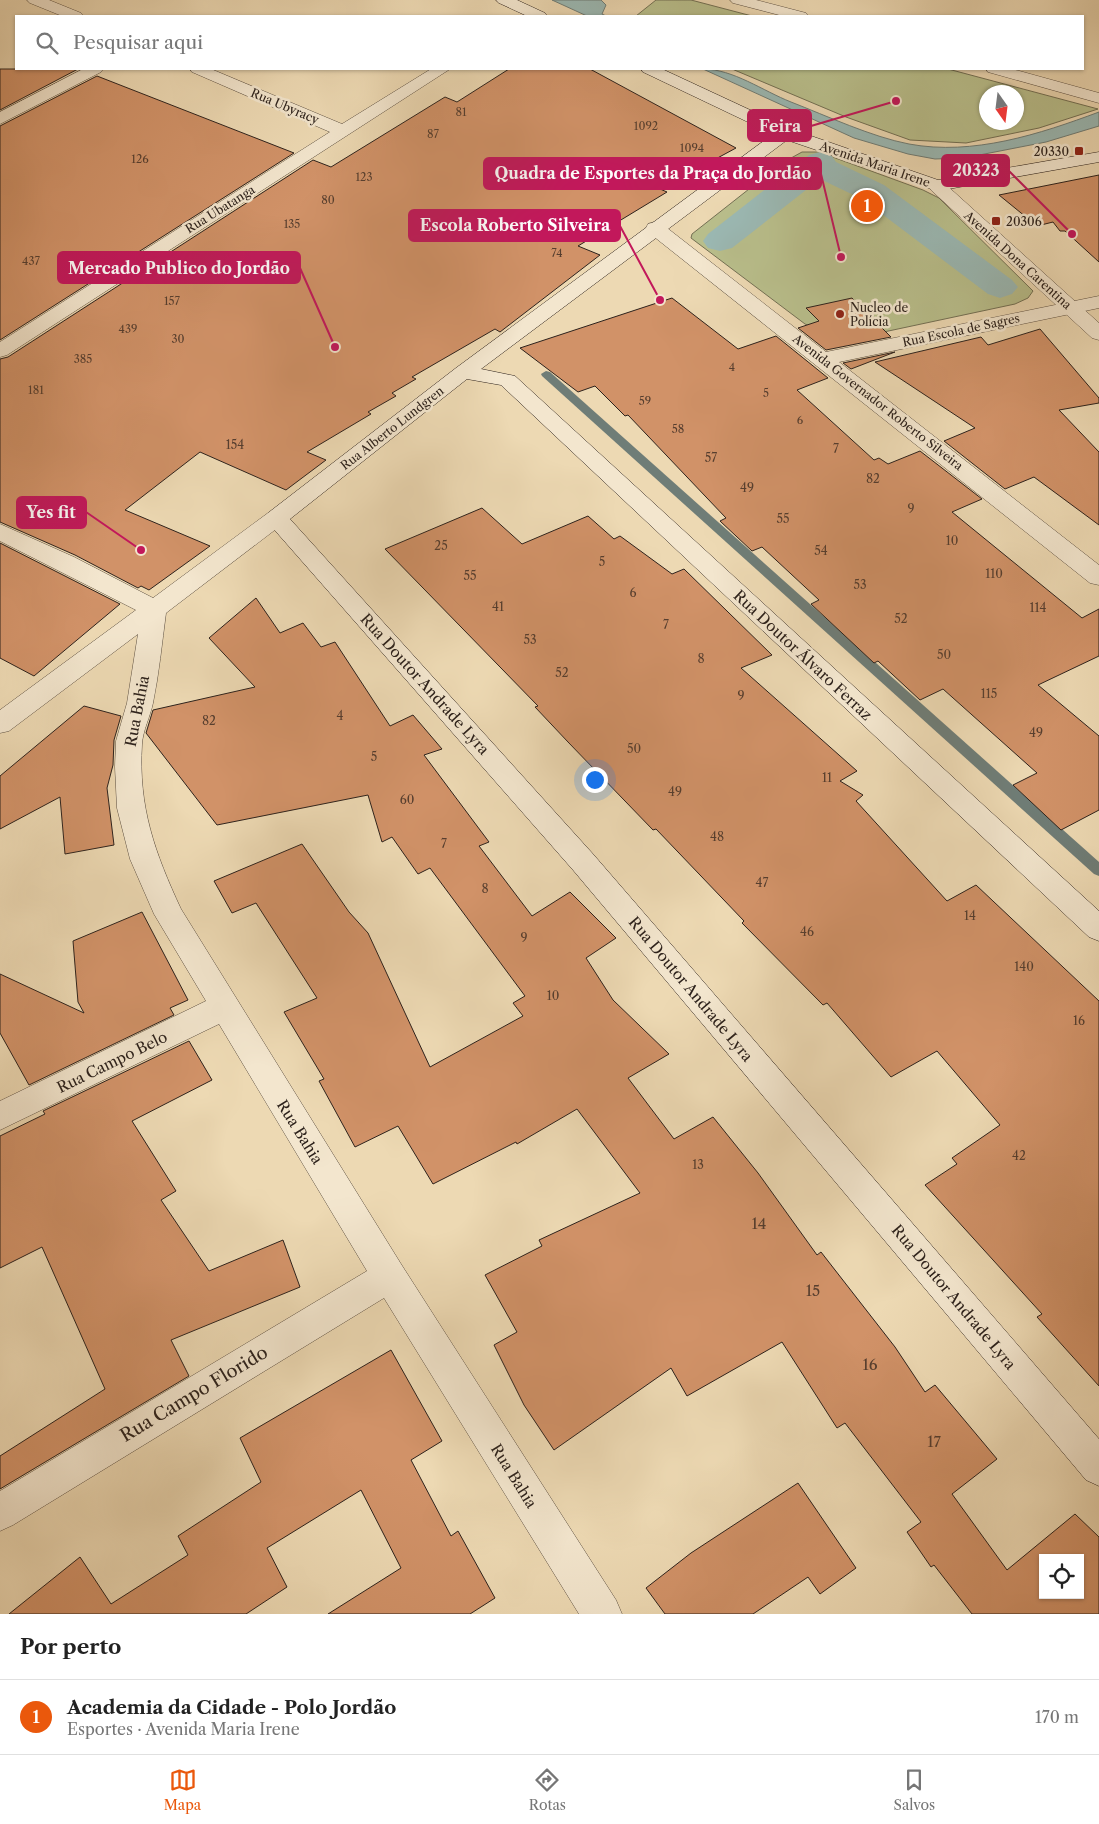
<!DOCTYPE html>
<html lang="pt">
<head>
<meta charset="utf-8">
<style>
  body { margin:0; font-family:"Libre Caslon Text",serif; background:#f6f6f6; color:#222 }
  .controls { position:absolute; right:15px; bottom:15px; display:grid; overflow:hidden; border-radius:0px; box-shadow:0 1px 4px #0004 }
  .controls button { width:45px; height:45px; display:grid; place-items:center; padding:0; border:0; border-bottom:1px solid #e0e0e0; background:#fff; color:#222; font:25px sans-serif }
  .compass { position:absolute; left:979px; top:85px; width:45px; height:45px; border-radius:50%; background:#fff; box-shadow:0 1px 4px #0004; rotate:166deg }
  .you { position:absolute; left:594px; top:779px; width:18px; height:18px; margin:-12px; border:4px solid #fff; border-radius:50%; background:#1a73e8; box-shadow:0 0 0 8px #1a73e833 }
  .badge { display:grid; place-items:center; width:32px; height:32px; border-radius:50%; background:#ea580c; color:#fff; font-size:16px; font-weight:700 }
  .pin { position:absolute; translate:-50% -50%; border:2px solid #fff; box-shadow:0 1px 5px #0006 }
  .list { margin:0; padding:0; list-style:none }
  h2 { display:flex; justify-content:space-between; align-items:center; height:65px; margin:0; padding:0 20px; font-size:21px }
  h2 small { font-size:16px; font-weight:400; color:#767676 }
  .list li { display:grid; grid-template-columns:32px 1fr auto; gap:15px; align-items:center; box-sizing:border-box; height:75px; padding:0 20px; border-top:1px solid #e0e0e0 }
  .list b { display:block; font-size:19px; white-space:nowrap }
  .list p { margin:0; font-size:16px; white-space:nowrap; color:#767676 }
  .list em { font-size:16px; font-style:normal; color:#767676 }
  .icon { flex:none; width:28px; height:28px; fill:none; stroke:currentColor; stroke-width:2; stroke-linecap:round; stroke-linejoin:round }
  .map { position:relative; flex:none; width:1099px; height:1614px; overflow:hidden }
  .search { position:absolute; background:#fff; box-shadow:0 1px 4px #0004; left:15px; right:15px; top:15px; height:55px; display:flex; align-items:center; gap:12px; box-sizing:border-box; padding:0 18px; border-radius:0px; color:#767676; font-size:19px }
  .sheet { height:140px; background:#fff }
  nav { display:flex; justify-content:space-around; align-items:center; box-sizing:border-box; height:70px; border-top:1px solid #e0e0e0; background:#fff; font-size:14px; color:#767676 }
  nav a { display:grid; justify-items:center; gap:2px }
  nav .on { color:#ea580c }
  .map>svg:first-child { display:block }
</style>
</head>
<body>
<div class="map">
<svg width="1099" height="1614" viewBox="0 0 1099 1614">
  <rect width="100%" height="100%" fill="#edd9b3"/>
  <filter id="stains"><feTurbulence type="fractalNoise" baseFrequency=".004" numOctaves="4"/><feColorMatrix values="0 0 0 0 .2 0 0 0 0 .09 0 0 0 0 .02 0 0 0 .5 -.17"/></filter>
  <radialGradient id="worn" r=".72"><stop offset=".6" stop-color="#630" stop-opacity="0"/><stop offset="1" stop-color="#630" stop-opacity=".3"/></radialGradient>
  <path fill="#b9bf8c" stroke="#737054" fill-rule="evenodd" d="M 656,0 L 691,0 L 752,16 L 636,16 Z
    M 732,69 L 948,69 L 1098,109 L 1039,128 L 966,143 L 910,140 L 846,117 ZM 1016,92 L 1016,122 L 986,122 L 986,92 Z
    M 802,152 L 819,152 L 923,190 L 939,198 L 1033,291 L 1028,298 L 1015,304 L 865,336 L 812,327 L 805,324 L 691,238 L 692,234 L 782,163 Z"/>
  <path fill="#9bb9b4" stroke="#6f7d77" d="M 552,0 L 601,0 L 606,5 L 602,14 L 606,16 L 587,16 Z
    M 703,69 C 733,69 763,91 791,102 C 827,116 872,137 909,144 C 973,156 1040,134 1099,112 L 1099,126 L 1046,142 L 964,158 L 935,159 L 908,154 L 854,138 Z"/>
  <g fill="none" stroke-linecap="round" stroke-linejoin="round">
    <path fill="#6f7d77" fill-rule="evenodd" d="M 546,371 L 550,372 L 1099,862 L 1099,876 L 1094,874 L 542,376 L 541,374 Z"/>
    <path fill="#9bb9b4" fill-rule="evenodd" d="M 820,152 L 831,155 L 836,162 L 884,185 L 1012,280 L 1018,287 L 1012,294 L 1000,298 L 988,294 L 862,199 L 820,179 L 732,248 L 720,251 L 708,248 L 703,241 L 708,234 L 809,155 Z"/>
  </g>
  <path fill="#d19268" stroke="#2d221c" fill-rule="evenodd" d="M 0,69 L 78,69 L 0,110 Z
    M 509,69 L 590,69 L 736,148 L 660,189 L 667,192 L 578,246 L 600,255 L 500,332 L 495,329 L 412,377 L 416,379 L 392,393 L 396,396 L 368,412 L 371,414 L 307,452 L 326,460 L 286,490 L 200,452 L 125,510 L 210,546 L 149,590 L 141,586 L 138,588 L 75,555 L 0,522 L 0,359 L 8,357 L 313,160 L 331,167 L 445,97 L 457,102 Z
    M 97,76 L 294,153 L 0,340 L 0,126 Z
    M 1099,175 L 1099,262 L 1065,231 L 1060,231 L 1053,222 L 1037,226 L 999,195 Z
    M 672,298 L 738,349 L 776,336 L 828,378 L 797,390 L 874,460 L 879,458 L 888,464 L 920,451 L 982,499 L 952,512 L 1082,618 L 1099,609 L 1099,656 L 1038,685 L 1099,736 L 1099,810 L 1061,830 L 1013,785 L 1037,773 L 943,689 L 920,700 L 878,661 L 874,663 L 811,604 L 819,600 L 762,547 L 752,551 L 720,521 L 726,518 L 628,415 L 625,416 L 595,386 L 578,392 L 520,348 Z
    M 852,298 L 891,337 L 826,350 L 798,328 L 819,321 L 806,308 Z
    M 1040,329 L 1099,398 L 1099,403 L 1059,410 L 1099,452 L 1099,525 L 1034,477 L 1005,489 L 944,441 L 975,428 L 875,362 L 981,337 L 988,345 Z
    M 895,352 L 851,369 L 843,363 Z
    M 482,508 L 522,544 L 588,516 L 614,539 L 620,536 L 672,574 L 684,569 L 772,655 L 741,668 L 857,771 L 840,781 L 863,795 L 856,801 L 947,901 L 976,885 L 1099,1001 L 1099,1386 L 1037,1317 L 1042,1314 L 925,1185 L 957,1164 L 952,1158 L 1000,1125 L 937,1051 L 891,1077 L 827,1003 L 823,1005 L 742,923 L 744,921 L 656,829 L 653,830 L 568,742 L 535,707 L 538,706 L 385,549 Z
    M 0,543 L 120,604 L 34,676 L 0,658 Z
    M 256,598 L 280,633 L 303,623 L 321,647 L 335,642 L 390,726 L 413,715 L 442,749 L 424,755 L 489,842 L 479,846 L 532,916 L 570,892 L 616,938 L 586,958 L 613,1000 L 669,1054 L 628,1078 L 674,1139 L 713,1117 L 758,1173 L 817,1255 L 821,1252 L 895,1347 L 925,1392 L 935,1385 L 997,1459 L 952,1494 L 1007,1570 L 1075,1514 L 1099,1537 L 1099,1614 L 972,1614 L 934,1565 L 931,1567 L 907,1532 L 921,1522 L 845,1423 L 837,1428 L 782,1342 L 687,1396 L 671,1368 L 554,1450 L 524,1405 L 494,1345 L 517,1332 L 485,1275 L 542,1246 L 539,1240 L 640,1193 L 577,1109 L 517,1144 L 516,1142 L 433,1184 L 398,1126 L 355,1147 L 319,1081 L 324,1079 L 284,1012 L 317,998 L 256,903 L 232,913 L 214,881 L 302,844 L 349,912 L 368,933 L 430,1067 L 523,1016 L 513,1003 L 525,996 L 430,868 L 418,874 L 392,837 L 382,842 L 368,795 L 217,825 L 146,733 L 153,710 L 255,687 L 209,638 ZM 1043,1558 L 1080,1558 L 1080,1595 L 1043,1595 Z
    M 84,706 L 121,716 L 114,740 L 113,765 L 107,788 L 114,845 L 65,854 L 60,797 L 0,829 L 0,776 Z
    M 142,912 L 188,1000 L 170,1008 L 174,1015 L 29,1085 L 0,1033 L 0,974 L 84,1013 L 78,1002 L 73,941 Z
    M 189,1041 L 212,1080 L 132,1121 L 176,1191 L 161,1200 L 209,1271 L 283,1240 L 300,1287 L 171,1340 L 189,1376 L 0,1489 L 0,1456 L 105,1389 L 42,1247 L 0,1268 L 0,1136 L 45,1114 L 43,1111 Z
    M 391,1350 L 442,1441 L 411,1460 L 451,1536 L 458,1531 L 495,1598 L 470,1614 L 328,1614 L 401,1568 L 361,1490 L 267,1548 L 287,1587 L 246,1614 L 9,1614 L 80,1557 L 111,1604 L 188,1555 L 178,1536 L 261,1482 L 240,1438 Z
    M 798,1483 L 856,1568 L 820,1594 L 808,1577 L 753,1614 L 665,1614 L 646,1588 L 691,1553 Z"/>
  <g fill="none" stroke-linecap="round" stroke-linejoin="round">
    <g stroke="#5d5042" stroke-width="1">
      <path id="minor" d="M 27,0 L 49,0 L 81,13 L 83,16 L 62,16 L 30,3 Z
        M 83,69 L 103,69 L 101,72 L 0,124 L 0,112 Z
        M 190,69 L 211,69 L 342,124 L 431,69 L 450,69 L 7,355 L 0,357 L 0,342 L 330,132 L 192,72 Z
        M 655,222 L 662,224 L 826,352 L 1099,296 L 1099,308 L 839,362 L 1099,565 L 1099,585 L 1090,583 L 648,232 L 646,228 L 648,224 Z
        M 276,511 L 284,513 L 288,518 L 284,523 L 166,613 C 162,643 159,674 153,703 C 150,717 143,730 142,744 C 138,807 155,853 181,909 L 401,1264 L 616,1600 L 622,1614 L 579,1614 L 384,1298 L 13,1525 L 0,1531 L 0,1491 L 367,1271 L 219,1024 L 0,1130 L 0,1101 L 206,1001 L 154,914 L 130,859 L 117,808 L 115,767 L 116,741 L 127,703 L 138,634 L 9,731 L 0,733 L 0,710 L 136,610 L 0,541 L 0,524 L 74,557 L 153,598 L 268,513 Z"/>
    </g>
    <g stroke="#5d5042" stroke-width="1">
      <path id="tertiary" d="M 730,0 L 756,0 L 806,13 L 808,16 L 783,16 L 733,3 Z
        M 986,69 L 1012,69 L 1099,93 L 1099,103 L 988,72 Z
        M 937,181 L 943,182 L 1099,323 L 1099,340 L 1092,338 L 931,190 L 928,186 L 931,182 Z"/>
    </g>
    <g stroke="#2d221c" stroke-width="1">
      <path id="secondary" d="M 496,0 L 517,0 L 545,13 L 547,16 L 527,16 L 499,3 Z
        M 641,69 L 662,69 L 791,129 L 938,180 L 1099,152 L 1099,162 L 937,191 L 787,140 L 481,369 L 515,376 L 1099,911 L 1099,941 L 1089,937 L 501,385 L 467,379 L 290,519 L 593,854 L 1099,1439 L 1099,1486 L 1086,1480 L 573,870 L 264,518 L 268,513 L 456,368 L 773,134 L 643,72 Z"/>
    </g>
    <use href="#minor" fill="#f3e6ce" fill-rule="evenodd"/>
    <use href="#tertiary" fill="#f3e6ce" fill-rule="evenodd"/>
    <use href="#secondary" fill="#f3e6ce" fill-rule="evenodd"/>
  </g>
  <g fill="#8f2418" stroke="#f3e6ce" stroke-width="2">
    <rect x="1074" y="146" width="10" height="10" rx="2.5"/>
    <rect x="991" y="216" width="10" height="10" rx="2.5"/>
    <circle cx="840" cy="314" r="5"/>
  </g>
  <g text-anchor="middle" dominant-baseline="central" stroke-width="5" stroke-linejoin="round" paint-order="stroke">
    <g font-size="11" fill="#563e2f">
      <text x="461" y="112">81</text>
      <text x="646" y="126">1092</text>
      <text x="433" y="134">87</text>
      <text x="692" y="148">1094</text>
      <text x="140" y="159">126</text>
      <text x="364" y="177">123</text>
      <text x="328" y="200">80</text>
      <text x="292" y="224">135</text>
      <text x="557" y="253">74</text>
      <text x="31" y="261">437</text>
      <text x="172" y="301">157</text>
      <text x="128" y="329">439</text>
      <text x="178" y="339">30</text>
      <text x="83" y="359">385</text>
      <text x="732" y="367">4</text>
      <text x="36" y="390">181</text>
      <text x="766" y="393">5</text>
      <text x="645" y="401">59</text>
      <text x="800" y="420">6</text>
      <text x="678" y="429">58</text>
    </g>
    <g font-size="12" fill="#2d221c" stroke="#f3e6ce">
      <text transform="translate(285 106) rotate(23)">Rua Ubyracy</text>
      <text transform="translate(875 164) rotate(19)">Avenida Maria Irene</text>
      <text transform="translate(220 209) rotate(-32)">Rua Ubatanga</text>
      <text transform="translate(1018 260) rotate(42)">Avenida Dona Carentina</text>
      <text transform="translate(961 330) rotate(-12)">Rua Escola de Sagres</text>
      <text transform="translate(878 402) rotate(38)">Avenida Governador Roberto Silveira</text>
      <text transform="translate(392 428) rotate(-38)">Rua Alberto Lundgren</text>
    </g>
    <g font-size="12" fill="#2d221c" stroke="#f3e6ce" text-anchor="start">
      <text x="1069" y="151" text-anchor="end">20330</text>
      <text x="1006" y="221">20306</text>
      <text x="850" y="307">Nucleo de<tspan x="850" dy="14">Polícia</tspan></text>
    </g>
    <g font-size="12" fill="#563e2f">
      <text x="235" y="444">154</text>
      <text x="836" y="448">7</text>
      <text x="711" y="457">57</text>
      <text x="873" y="478">82</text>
      <text x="747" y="487">49</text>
      <text x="911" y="508">9</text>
      <text x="783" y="518">55</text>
      <text x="952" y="540">10</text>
      <text x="441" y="545">25</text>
      <text x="821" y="550">54</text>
      <text x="602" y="561">5</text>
      <text x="994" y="573">110</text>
      <text x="470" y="575">55</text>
      <text x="860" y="584">53</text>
      <text x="633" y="592">6</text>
      <text x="498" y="606">41</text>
      <text x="1038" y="607">114</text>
      <text x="901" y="618">52</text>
      <text x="666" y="624">7</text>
      <text x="530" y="639">53</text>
      <text x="944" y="654">50</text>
      <text x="701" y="658">8</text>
      <text x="562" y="672">52</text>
      <text x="989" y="693">115</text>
      <text x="741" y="695">9</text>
      <text x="340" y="715">4</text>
      <text x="209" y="720">82</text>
      <text x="1036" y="732">49</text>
      <text x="634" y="748">50</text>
      <text x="374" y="756">5</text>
      <text x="827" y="777">11</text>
      <text x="675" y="791">49</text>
      <text x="407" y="799">60</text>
      <text x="717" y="836">48</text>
      <text x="444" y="843">7</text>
      <text x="762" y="882">47</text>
      <text x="485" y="888">8</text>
      <text x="970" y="915">14</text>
      <text x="807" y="931">46</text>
      <text x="524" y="937">9</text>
      <text x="1024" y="966">140</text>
      <text x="553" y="995">10</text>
      <text x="1079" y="1020">16</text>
      <text x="1019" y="1155">42</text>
      <text x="698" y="1164">13</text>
    </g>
    <g font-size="15" fill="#2d221c" stroke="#f3e6ce">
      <text transform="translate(803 655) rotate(43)">Rua Doutor Álvaro Ferraz</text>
      <text transform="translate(425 684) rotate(48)">Rua Doutor Andrade Lyra</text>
      <text transform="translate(137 711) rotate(-79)">Rua Bahia</text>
      <text transform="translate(691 989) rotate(50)">Rua Doutor Andrade Lyra</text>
      <text transform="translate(112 1062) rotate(-26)">Rua Campo Belo</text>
      <text transform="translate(300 1132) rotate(58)">Rua Bahia</text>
      <text transform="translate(954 1297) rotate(50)">Rua Doutor Andrade Lyra</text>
      <text transform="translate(514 1476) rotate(58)">Rua Bahia</text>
    </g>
    <g font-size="15" fill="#563e2f">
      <text x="759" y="1223">14</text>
      <text x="813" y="1290">15</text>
      <text x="870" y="1364">16</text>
      <text x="934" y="1441">17</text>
    </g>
    <g font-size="18" fill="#2d221c" stroke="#f3e6ce">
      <text transform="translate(194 1394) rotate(-31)">Rua Campo Florido</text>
    </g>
  </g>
  <path fill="none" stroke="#c2185b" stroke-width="2" d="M896 101L811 126M1072 234L1009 171M841 257L821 174M660 300L620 226M335 347L300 268M141 550L86 512"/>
  <g fill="#c2185b" stroke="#f3e6ce" stroke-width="2">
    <circle cx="896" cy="101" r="5"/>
    <circle cx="1072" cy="234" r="5"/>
    <circle cx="841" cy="257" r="5"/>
    <circle cx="660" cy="300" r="5"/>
    <circle cx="335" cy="347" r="5"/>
    <circle cx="141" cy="550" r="5"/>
  </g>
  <g fill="#c2185b" stroke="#c2185b" stroke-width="2">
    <rect x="748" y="110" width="63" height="31" rx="5"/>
    <rect x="942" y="155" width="67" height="31" rx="5"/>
    <rect x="484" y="158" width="337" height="31" rx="5"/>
    <rect x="409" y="210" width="211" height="31" rx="5"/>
    <rect x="58" y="252" width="242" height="31" rx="5"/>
    <rect x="17" y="497" width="69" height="31" rx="5"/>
  </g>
  <g font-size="16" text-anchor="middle" font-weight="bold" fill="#fff">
    <text x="780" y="132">Feira</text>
    <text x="976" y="176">20323</text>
    <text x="653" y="179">Quadra de Esportes da Praça do Jordão</text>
    <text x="515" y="231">Escola Roberto Silveira</text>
    <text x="179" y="274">Mercado Publico do Jordão</text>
    <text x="51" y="518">Yes fit</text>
  </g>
  <rect width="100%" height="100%" filter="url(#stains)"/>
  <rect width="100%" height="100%" fill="url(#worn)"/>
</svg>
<div class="controls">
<button><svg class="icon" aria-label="locate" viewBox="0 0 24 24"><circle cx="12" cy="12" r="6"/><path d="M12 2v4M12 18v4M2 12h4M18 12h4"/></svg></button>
</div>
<svg class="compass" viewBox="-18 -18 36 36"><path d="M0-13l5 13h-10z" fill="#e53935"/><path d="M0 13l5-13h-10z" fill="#767676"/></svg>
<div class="you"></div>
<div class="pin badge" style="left:867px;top:206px">1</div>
<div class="search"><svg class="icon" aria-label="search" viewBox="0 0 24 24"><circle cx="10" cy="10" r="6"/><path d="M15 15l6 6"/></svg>Pesquisar aqui</div>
</div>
<section class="sheet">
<h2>Por perto<small></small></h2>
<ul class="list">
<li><span class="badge">1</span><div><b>Academia da Cidade - Polo Jordão</b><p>Esportes · Avenida Maria Irene</p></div><em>170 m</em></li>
</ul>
</section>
<nav>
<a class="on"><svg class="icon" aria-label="map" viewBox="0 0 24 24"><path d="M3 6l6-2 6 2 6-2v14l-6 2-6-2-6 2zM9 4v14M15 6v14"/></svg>Mapa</a>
<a><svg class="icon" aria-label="directions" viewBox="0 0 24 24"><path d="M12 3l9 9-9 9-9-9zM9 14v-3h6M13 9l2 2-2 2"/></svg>Rotas</a>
<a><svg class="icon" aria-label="saved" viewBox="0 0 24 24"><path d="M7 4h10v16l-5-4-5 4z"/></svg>Salvos</a>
</nav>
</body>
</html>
